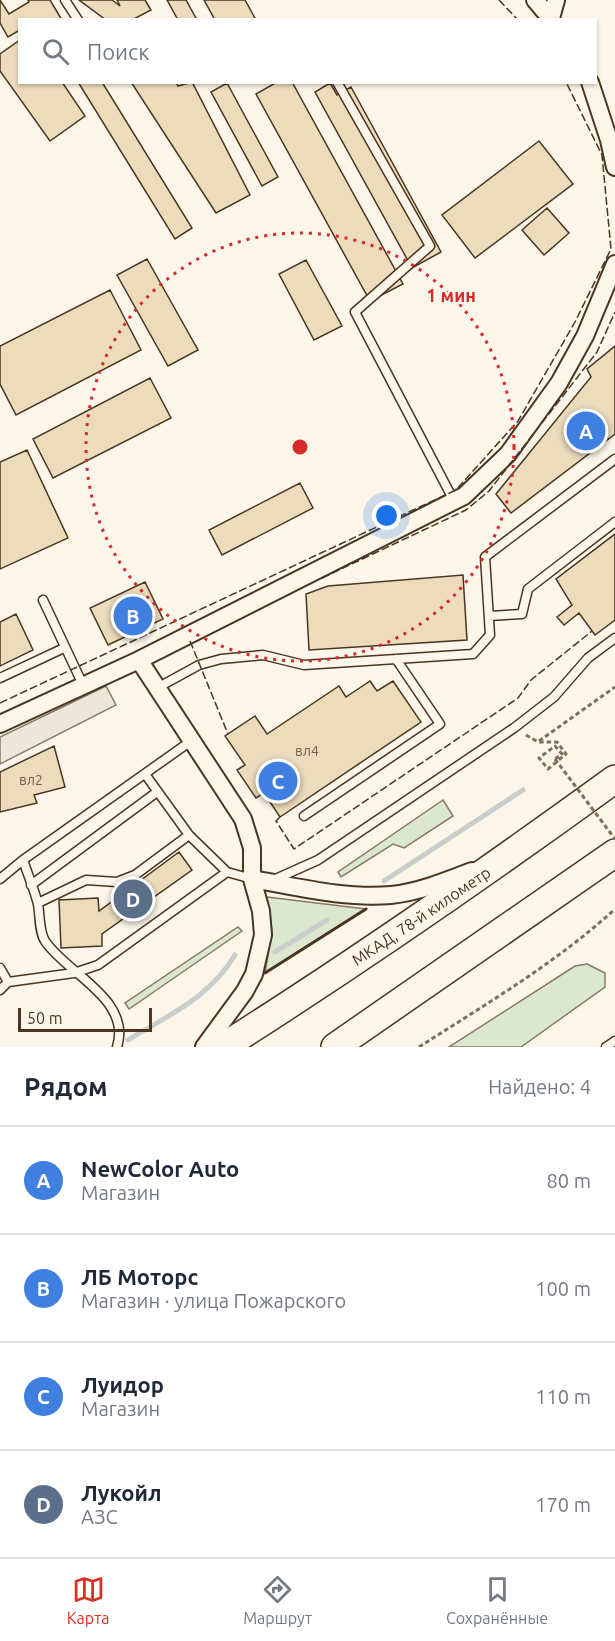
<!DOCTYPE html>
<html lang="ru">
<head>
<meta charset="utf-8">
<style>
  body { margin:0; font-family:Ubuntu,sans-serif; background:#f6f6f7; color:#1f2937 }
  .scale { position:absolute; left:18px; bottom:15px; width:134px; box-sizing:border-box; padding-left:6px; border:3px solid #4a3520; border-top:0; font-size:16px; line-height:21px; white-space:nowrap; color:#4a3520; -webkit-text-stroke:4px #fbf6e9; paint-order:stroke }
  .you { position:absolute; left:387px; top:516px; width:21px; height:21px; margin:-15px; border:4px solid #fff; border-radius:50%; background:#1a73e8; box-shadow:0 0 0 9px #1a73e833 }
  .badge { display:grid; place-items:center; width:39px; height:39px; border-radius:50%; background:#d93025; color:#fff; font-size:20px; font-weight:700 }
  .pin { position:absolute; translate:-50% -50%; border:3px solid #fff; box-shadow:0 2px 6px #0006 }
  .list { margin:0; padding:0; list-style:none }
  h2 { display:flex; justify-content:space-between; align-items:center; height:78px; margin:0; padding:0 24px; font-size:26px }
  h2 small { font-size:20px; font-weight:400; color:#747a83 }
  .list li { display:grid; grid-template-columns:39px 1fr auto; gap:18px; align-items:center; box-sizing:border-box; height:108px; padding:0 24px; border-top:2px solid #e0e1e3 }
  .list b { display:block; font-size:22px; white-space:nowrap }
  .list p { margin:0; font-size:20px; white-space:nowrap; color:#747a83 }
  .list em { font-size:20px; font-style:normal; color:#747a83 }
  .icon { flex:none; width:33px; height:33px; fill:none; stroke:currentColor; stroke-width:2; stroke-linecap:round; stroke-linejoin:round }
  .map { position:relative; flex:none; width:615px; height:1047px; overflow:hidden }
  .search { position:absolute; background:#fff; box-shadow:0 2px 4px #0004; left:18px; right:18px; top:18px; height:66px; display:flex; align-items:center; gap:15px; box-sizing:border-box; padding:0 21px; border-radius:0px; color:#747a83; font-size:22px }
  .sheet { height:510px; background:#fff }
  nav { display:flex; justify-content:space-around; align-items:center; box-sizing:border-box; height:84px; border-top:2px solid #e0e1e3; background:#fff; font-size:16px; color:#747a83 }
  nav a { display:grid; justify-items:center; gap:3px }
  nav .on { color:#d93025 }
  .map>svg:first-child { display:block }
</style>
</head>
<body>
<div class="map">
<svg width="615" height="1047" viewBox="0 0 615 1047">
  <rect width="100%" height="100%" fill="#fbf6e9"/>
  <path fill="#dce7d0" stroke="#887966" stroke-width="1.5" d="M 443,800 L 453,816 L 404,848 L 393,844 L 341,877 L 338,872 Z
    M 267,897 L 366,909 L 265,973 L 272,930 Z
    M 238,927 L 242,931 L 129,1009 L 125,1003 Z
    M 587,964 L 605,973 L 605,987 L 521,1047 L 449,1047 L 575,966 Z"/>
  <path fill="#ede7d9" stroke="#887966" stroke-width="1.5" d="M 106,686 L 116,705 L 0,764 L 0,737 Z"/>
  <g fill="none" stroke-linecap="round" stroke-linejoin="round">
    <path stroke="#c9cecd" stroke-width="5" d="M 384,881 L 523,790
      M 275,952 L 327,920
      M 128,1040 C 169,1015 210,997 235,955"/>
  </g>
  <path fill="#ecdcbc" stroke="#4a3520" stroke-width="1.5" d="M 0,0 L 9,14 L 29,2 L 28,0 L 50,0 L 62,20 L 20,20 L 20,30 L 8,37 L 0,23 Z
    M 79,0 L 112,0 L 120,6 L 117,0 L 145,0 L 151,10 L 132,20 L 106,20 Z
    M 167,0 L 186,0 L 197,20 L 178,20 Z
    M 204,0 L 245,0 L 256,20 L 215,20 Z
    M 20,40 L 20,82 L 62,82 L 85,116 L 50,141 L 0,71 L 0,54 Z
    M 78,82 L 102,82 L 192,228 L 175,239 Z
    M 131,82 L 176,82 L 178,86 L 192,82 L 250,195 L 216,213 Z
    M 277,82 L 292,82 L 403,284 L 370,301 L 256,94 Z
    M 227,83 L 278,177 L 262,186 L 211,92 Z
    M 330,83 L 337,95 L 351,87 L 441,252 L 412,268 L 315,92 Z
    M 539,141 L 573,184 L 475,258 L 442,215 Z
    M 547,208 L 569,233 L 544,255 L 522,230 Z
    M 147,259 L 198,350 L 168,366 L 117,275 Z
    M 306,260 L 342,326 L 314,340 L 279,274 Z
    M 110,290 L 141,350 L 16,415 L 0,384 L 0,346 Z
    M 615,346 L 615,434 L 511,513 L 496,494 L 591,377 L 587,369 Z
    M 150,378 L 171,418 L 53,478 L 33,439 Z
    M 27,450 L 68,538 L 0,569 L 0,462 Z
    M 300,483 L 313,508 L 222,555 L 209,530 Z
    M 615,534 L 615,620 L 595,635 L 579,613 L 564,625 L 557,617 L 572,605 L 556,579 Z
    M 463,575 L 467,640 L 309,650 L 306,594 L 328,586 Z
    M 145,582 L 163,619 L 108,645 L 90,608 Z
    M 16,614 L 33,650 L 0,666 L 0,622 Z
    M 370,681 L 377,691 L 393,681 L 421,722 L 280,817 L 264,793 L 256,798 L 237,770 L 245,765 L 225,736 L 255,716 L 267,734 L 339,686 L 346,697 Z
    M 54,746 L 65,787 L 34,795 L 37,803 L 0,812 L 0,772 Z
    M 179,852 L 192,870 L 102,934 L 102,946 L 61,948 L 59,900 L 98,898 L 99,911 Z"/>
  <g fill="none" stroke-linecap="round" stroke-linejoin="round">
    <g stroke="#4a3520" stroke-width="11">
      <path id="service" d="M 65,0 L 78,20
        M 337,82 L 430,246 L 355,312 L 454,501
        M 43,600 L 84,687
        M 489,616 L 522,614 L 528,589 L 615,522
        M 0,678 L 64,648
        M 157,688 L 199,665 L 221,659 L 263,655 L 304,665 L 473,654 L 490,635 L 485,557 L 615,459
        M 145,774 L 189,835 L 227,872 L 252,879
        M 304,816 L 440,724 L 396,659
        M 23,860 C 28,875 34,889 38,904 C 40,915 39,932 45,941 C 67,974 132,999 117,1047
        M 0,879 L 23,860 L 191,741
        M 271,881 L 318,860 L 514,728 L 554,697 L 588,658 L 615,638
        M 31,885 L 157,792
        M 38,903 L 86,880 L 117,882 L 135,875 L 189,835
        M 0,968 L 8,982 L 74,973 L 98,965 L 227,872
        M 0,990 L 8,982
        M 606,1047 L 615,1041"/>
    </g>
    <g stroke="#4a3520" stroke-width="20">
      <path id="minor" d="M 535,0 L 552,20
        M 551,18 L 556,0
        M 590,82 L 609,140 L 615,167
        M 0,724 L 139,660
        M 252,879 C 298,887 345,899 391,895 C 419,892 446,881 472,871
        M 204,1047 L 245,991 L 254,974 L 263,935 L 261,911 L 252,879 L 252,848 L 243,819 L 139,660 L 464,496 L 508,454 L 559,383 L 585,336 L 615,264"/>
    </g>
    <g stroke="#4a3520" stroke-width="30">
      <path id="trunk" d="M 223,1047 C 357,962 487,872 615,779
        M 335,1047 L 615,853"/>
    </g>
    <path stroke="#7f6f5c" stroke-width="3" stroke-dasharray="4.5 3" stroke-linecap="butt" d="M 526,735 L 538,742 L 557,742 L 566,754 L 548,769 L 539,758 L 555,746 L 562,754 L 555,759
      M 539,741 L 615,687
      M 419,1047 C 486,1004 556,963 615,909"/>
    <use href="#service" stroke="#fbf6e9" stroke-width="8"/>
    <use href="#minor" stroke="#fbf6e9" stroke-width="16"/>
    <use href="#trunk" stroke="#fbf6e9" stroke-width="27"/>
    <path stroke="#7f6f5c" stroke-width="3" stroke-dasharray="4.5 3" stroke-linecap="butt" d="M 555,759 L 615,839"/>
    <path stroke="#4a3520" stroke-width="1.5" stroke-dasharray="8 3" stroke-linecap="butt" d="M 499,0 L 518,20
      M 322,578 L 466,510 L 489,491 L 597,352 L 615,312
      M 190,641 L 228,734
      M 0,703 L 456,490 L 518,421 L 575,322 L 611,249 L 602,155 L 566,82
      M 280,817 L 276,821 L 294,849 L 518,698 L 531,680 L 592,631"/>
    <path stroke="#4a3520" stroke-width="3" d="M 265,973 L 366,909"/>
  </g>
  <circle fill="none" stroke="#d62828" stroke-width="3" stroke-dasharray="3 6" cx="300" cy="447" r="214"/>
  <g text-anchor="middle" dominant-baseline="central" stroke-width="4.5" stroke-linejoin="round" paint-order="stroke">
    <g font-size="14" fill="#725f47">
      <text x="307" y="751">вл4</text>
      <text x="31" y="780">вл2</text>
    </g>
    <g font-size="16" fill="#4a3520" stroke="#fbf6e9">
      <text transform="translate(421 916) rotate(-34)">МКАД, 78-й километр</text>
    </g>
  </g>
  <circle cx="300" cy="447" r="9" fill="#d62828" stroke="#fbf6e9" stroke-width="3"/>
  <g font-size="18" text-anchor="middle" font-weight="bold" fill="#d62828" stroke="#fbf6e9" stroke-width="4.5" stroke-linejoin="round" paint-order="stroke">
    <text x="451" y="302">1 мин</text>
  </g>
</svg>
<div class="scale">50 m</div>
<div class="you"></div>
<div class="pin badge" style="left:586px;top:431px;background:#3f7fe0">A</div>
<div class="pin badge" style="left:133px;top:616px;background:#3f7fe0">B</div>
<div class="pin badge" style="left:278px;top:781px;background:#3f7fe0">C</div>
<div class="pin badge" style="left:133px;top:899px;background:#5c6f8a">D</div>
<div class="search"><svg class="icon" aria-label="search" viewBox="0 0 24 24"><circle cx="10" cy="10" r="6"/><path d="M15 15l6 6"/></svg>Поиск</div>
</div>
<section class="sheet">
<h2>Рядом<small>Найдено: 4</small></h2>
<ul class="list">
<li><span class="badge" style="background:#3f7fe0">A</span><div><b>NewColor Auto</b><p>Магазин</p></div><em>80 m</em></li>
<li><span class="badge" style="background:#3f7fe0">B</span><div><b>ЛБ Моторс</b><p>Магазин · улица Пожарского</p></div><em>100 m</em></li>
<li><span class="badge" style="background:#3f7fe0">C</span><div><b>Луидор</b><p>Магазин</p></div><em>110 m</em></li>
<li><span class="badge" style="background:#5c6f8a">D</span><div><b>Лукойл</b><p>АЗС</p></div><em>170 m</em></li>
</ul>
</section>
<nav>
<a class="on"><svg class="icon" aria-label="map" viewBox="0 0 24 24"><path d="M3 6l6-2 6 2 6-2v14l-6 2-6-2-6 2zM9 4v14M15 6v14"/></svg>Карта</a>
<a><svg class="icon" aria-label="directions" viewBox="0 0 24 24"><path d="M12 3l9 9-9 9-9-9zM9 14v-3h6M13 9l2 2-2 2"/></svg>Маршрут</a>
<a><svg class="icon" aria-label="saved" viewBox="0 0 24 24"><path d="M7 4h10v16l-5-4-5 4z"/></svg>Сохранённые</a>
</nav>
</body>
</html>
